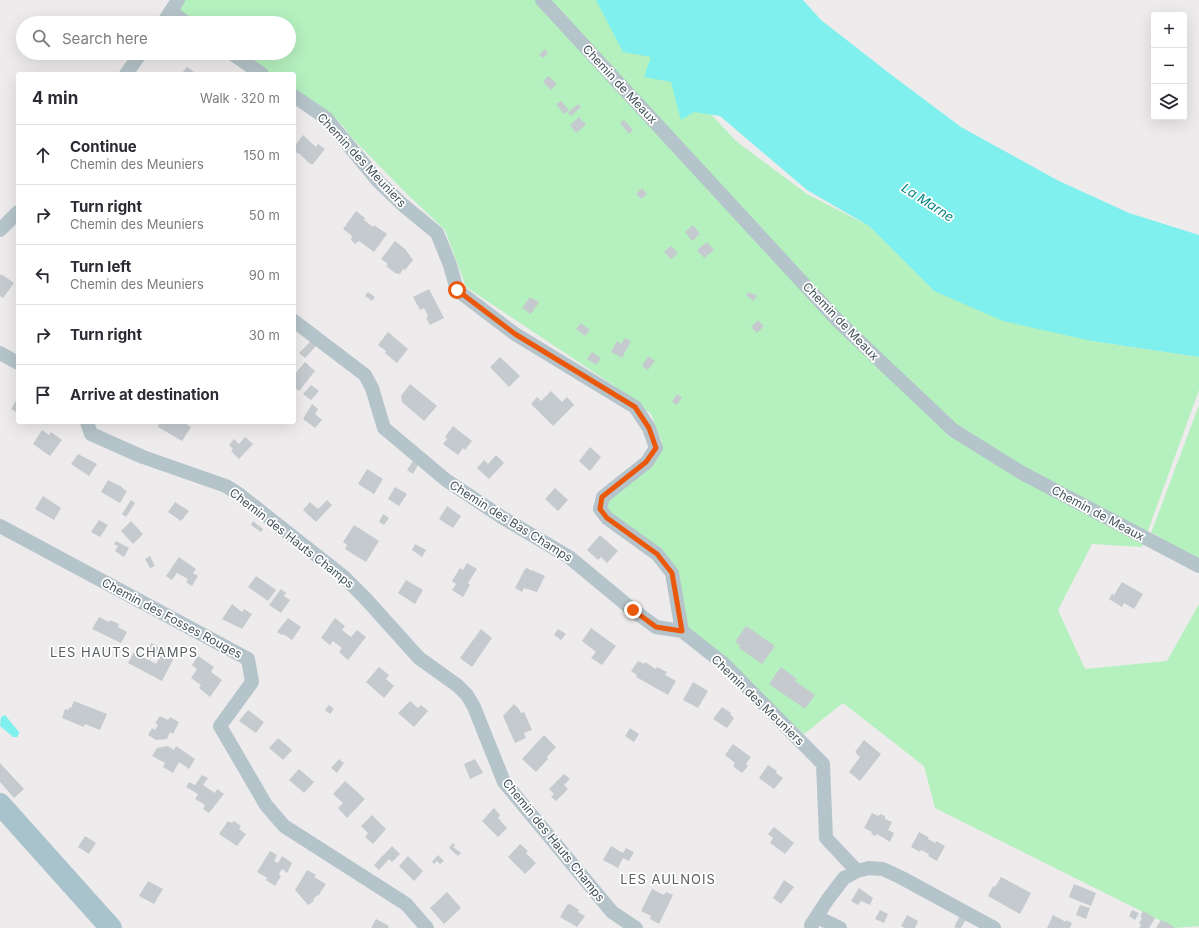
<!DOCTYPE html>
<html lang="en">
<head>
<meta charset="utf-8">
<style>
  body { margin:0; font-family:Inter,sans-serif; background:#f2f2f3; color:#2b2b33 }
  .controls { position:absolute; right:12px; top:12px; display:grid; overflow:hidden; border-radius:4px; box-shadow:0 4px 16px #0002 }
  .controls button { width:36px; height:36px; display:grid; place-items:center; padding:0; border:0; border-bottom:1px solid #e1e1e2; background:#fff; color:#2b2b33; font:20px sans-serif }
  .stop { position:absolute; width:12px; height:12px; margin:-9px; border:3px solid #ea580c; border-radius:50%; background:#fff }
  .stop.end { background:#ea580c; border-color:#fff; box-shadow:0 1px 4px #0008 }
  .list { margin:0; padding:0; list-style:none }
  h2 { display:flex; justify-content:space-between; align-items:center; height:52px; margin:0; padding:0 16px; font-size:17px }
  h2 small { font-size:13px; font-weight:400; color:#7c7c81 }
  .list li { display:grid; grid-template-columns:26px 1fr auto; gap:12px; align-items:center; box-sizing:border-box; height:60px; padding:0 16px; border-top:1px solid #e1e1e2 }
  .list b { display:block; font-size:15px; white-space:nowrap }
  .list p { margin:0; font-size:13px; white-space:nowrap; color:#7c7c81 }
  .list em { font-size:13px; font-style:normal; color:#7c7c81 }
  .icon { flex:none; width:22px; height:22px; fill:none; stroke:currentColor; stroke-width:2; stroke-linecap:round; stroke-linejoin:round }
  .map { position:relative; flex:none; width:1199px; height:928px; overflow:hidden }
  .search { position:absolute; background:#fff; box-shadow:0 4px 16px #0002; left:16px; top:16px; width:280px; height:44px; display:flex; align-items:center; gap:10px; box-sizing:border-box; padding:0 14px; border-radius:22px; color:#7c7c81; font-size:15px }
  .panel { position:absolute; background:#fff; box-shadow:0 4px 16px #0002; left:16px; top:72px; width:280px; height:352px; border-radius:4px }
  .map>svg:first-child { display:block }
</style>
</head>
<body>
<div class="map">
<svg width="1199" height="928" viewBox="0 0 1199 928">
  <rect width="100%" height="100%" fill="#eeebec"/>
  <path fill="#b5f0bf" d="M 178,0 L 605,0 L 736,141 L 807,194 L 869,226 L 934,291 L 1092,341 L 1199,357 L 1199,390 L 1142,547 L 1092,544 L 1058,610 L 1085,669 L 1167,661 L 1199,604 L 1199,926 L 1175,928 L 935,808 L 924,766 L 843,703 L 804,734 L 682,631 L 672,573 L 600,509 L 662,442 L 651,414 L 619,389 L 466,287 L 445,230 L 408,195 L 350,136 C 338,115 314,103 294,90 L 294,74 L 269,74 L 236,53 L 289,53 L 289,23 L 188,23 L 171,12 Z
    M 1199,405 L 1199,564 L 1155,534 L 1151,533 Z"/>
  <path fill="#7ff0ee" d="M 596,0 L 803,0 L 821,20 L 889,73 L 961,127 L 1057,180 L 1129,213 L 1199,235 L 1199,357 L 1092,341 L 1003,321 L 934,291 L 869,226 L 807,190 L 720,116 L 694,112 L 681,120 L 671,82 L 644,77 L 651,57 L 623,52 Z
    M 5,715 L 19,732 L 19,734 L 17,737 L 13,737 L 0,726 L 1,717 Z"/>
  <path fill="#c5cacf" d="M 545,49 L 548,53 L 543,58 L 539,55 Z
    M 187,67 L 196,73 L 195,74 L 182,73 Z
    M 548,76 L 557,84 L 551,90 L 543,82 Z
    M 561,101 L 569,110 L 564,114 L 556,104 Z
    M 578,104 L 581,107 L 571,116 L 568,113 Z
    M 579,117 L 586,125 L 576,133 L 570,125 Z
    M 624,120 L 633,130 L 629,134 L 620,123 Z
    M 303,135 L 316,147 L 318,144 L 325,149 L 313,164 L 310,164 L 299,153 L 298,154 L 294,150 L 294,147 Z
    M 642,188 L 647,194 L 641,199 L 636,194 Z
    M 356,211 L 365,218 L 364,220 L 373,227 L 374,225 L 387,234 L 374,252 L 359,241 L 355,244 L 351,240 L 352,236 L 343,229 Z
    M 693,225 L 700,234 L 692,241 L 685,232 Z
    M 395,241 L 405,249 L 413,260 L 405,270 L 403,269 L 400,274 L 395,273 L 386,266 L 388,264 L 381,259 Z
    M 707,242 L 714,250 L 704,258 L 697,250 Z
    M 671,246 L 678,253 L 671,259 L 664,252 Z
    M 1,274 L 14,283 L 3,298 L 0,296 L 0,276 Z
    M 429,289 L 444,318 L 430,325 L 426,318 L 428,316 L 424,308 L 420,310 L 413,297 Z
    M 368,292 L 375,297 L 372,301 L 365,296 Z
    M 749,292 L 753,295 L 754,293 L 757,296 L 753,301 L 746,295 Z
    M 530,297 L 539,302 L 531,314 L 522,308 Z
    M 758,320 L 764,326 L 757,333 L 751,327 Z
    M 581,323 L 590,330 L 585,336 L 576,329 Z
    M 388,332 L 408,349 L 397,363 L 385,353 L 386,351 L 378,345 Z
    M 625,338 L 631,341 L 622,358 L 611,352 L 617,341 L 621,344 Z
    M 311,341 L 316,346 L 305,358 L 299,353 Z
    M 592,352 L 601,358 L 596,365 L 587,359 Z
    M 648,356 L 655,361 L 648,370 L 642,366 Z
    M 500,357 L 520,376 L 509,387 L 490,367 Z
    M 305,362 L 315,371 L 299,391 L 294,387 L 294,375 Z
    M 410,384 L 437,406 L 424,421 L 402,402 L 401,396 Z
    M 311,385 L 319,391 L 311,400 L 303,394 Z
    M 551,391 L 562,402 L 567,397 L 574,405 L 553,426 L 531,404 L 537,397 L 541,401 Z
    M 677,394 L 682,397 L 677,405 L 672,402 Z
    M 18,397 L 18,413 L 11,409 Z
    M 312,404 L 318,409 L 315,414 L 322,420 L 315,428 L 303,419 Z
    M 160,422 L 183,422 L 191,427 L 182,441 L 158,427 Z
    M 453,426 L 472,441 L 465,450 L 463,448 L 458,455 L 443,444 L 447,439 L 445,437 Z
    M 42,430 L 49,435 L 51,432 L 62,440 L 50,456 L 33,444 Z
    M 245,437 L 253,444 L 239,459 L 231,451 L 233,449 L 229,445 L 234,439 L 239,444 Z
    M 590,447 L 601,457 L 590,471 L 579,461 Z
    M 78,454 L 97,464 L 89,476 L 71,464 Z
    M 496,455 L 504,463 L 489,479 L 477,468 L 484,460 L 488,464 Z
    M 413,461 L 418,465 L 413,474 L 407,470 Z
    M 367,469 L 383,479 L 374,494 L 358,484 Z
    M 108,480 L 122,487 L 122,488 L 127,491 L 120,503 L 101,492 Z
    M 395,487 L 407,494 L 399,506 L 388,499 Z
    M 555,488 L 568,500 L 558,511 L 545,499 Z
    M 43,496 L 61,508 L 54,520 L 35,509 Z
    M 131,500 L 135,503 L 126,517 L 122,514 Z
    M 327,500 L 332,505 L 316,522 L 303,510 L 310,502 L 318,509 Z
    M 175,502 L 189,511 L 181,521 L 168,512 Z
    M 447,506 L 461,516 L 453,528 L 439,519 Z
    M 383,514 L 389,518 L 384,525 L 379,522 Z
    M 99,520 L 108,525 L 100,537 L 91,532 Z
    M 131,521 L 143,534 L 133,544 L 121,531 Z
    M 253,521 L 263,529 L 261,532 L 251,525 Z
    M 354,525 L 379,541 L 366,562 L 345,549 L 347,545 L 343,542 Z
    M 600,535 L 618,551 L 607,563 L 601,557 L 598,560 L 587,550 Z
    M 116,541 L 129,548 L 124,557 L 115,551 L 118,546 L 114,544 Z
    M 415,544 L 426,550 L 422,557 L 412,550 Z
    M 150,556 L 155,566 L 150,568 L 145,559 Z
    M 179,557 L 196,569 L 193,573 L 198,576 L 192,586 L 186,582 L 188,579 L 177,573 L 172,580 L 166,576 Z
    M 467,563 L 477,569 L 468,583 L 470,585 L 463,597 L 452,590 L 456,584 L 452,581 L 460,568 L 463,570 Z
    M 527,568 L 532,571 L 532,570 L 545,576 L 537,592 L 524,588 L 522,592 L 515,588 L 525,569 Z
    M 256,576 L 276,590 L 268,601 L 248,587 Z
    M 406,580 L 423,590 L 415,604 L 398,593 Z
    M 1122,582 L 1143,594 L 1134,609 L 1124,603 L 1122,607 L 1109,599 L 1112,594 L 1114,595 Z
    M 281,589 L 286,593 L 284,596 L 290,600 L 281,613 L 269,605 Z
    M 232,604 L 242,612 L 244,609 L 252,614 L 242,629 L 222,619 Z
    M 99,617 L 109,622 L 110,620 L 119,624 L 118,627 L 127,632 L 121,643 L 92,629 Z
    M 288,618 L 301,627 L 292,640 L 283,634 L 282,635 L 277,632 Z
    M 335,618 L 345,626 L 342,630 L 351,637 L 357,630 L 366,637 L 348,660 L 339,652 L 342,648 L 333,641 L 330,645 L 321,638 Z
    M 746,626 L 775,646 L 762,664 L 739,648 L 740,645 L 735,642 Z
    M 591,628 L 616,646 L 602,665 L 591,658 L 596,652 L 582,641 Z
    M 481,629 L 492,638 L 472,667 L 460,658 Z
    M 558,629 L 566,634 L 561,640 L 554,635 Z
    M 151,643 L 175,656 L 162,681 L 128,663 L 134,652 L 156,664 L 159,659 L 149,653 Z
    M 198,656 L 214,667 L 211,672 L 222,680 L 210,697 L 199,688 L 201,685 L 191,678 L 197,669 L 192,665 Z
    M 638,661 L 644,664 L 645,662 L 656,669 L 657,667 L 667,672 L 665,675 L 676,681 L 668,695 L 638,678 L 636,677 L 637,675 L 631,671 Z
    M 379,667 L 389,675 L 386,679 L 394,686 L 384,698 L 366,682 Z
    M 781,667 L 797,679 L 795,681 L 815,695 L 805,709 L 769,684 Z
    M 693,682 L 708,691 L 698,708 L 683,700 Z
    M 74,701 L 107,714 L 100,730 L 85,724 L 84,727 L 62,718 L 65,709 L 68,710 L 70,707 L 71,708 Z
    M 410,701 L 418,708 L 421,705 L 428,711 L 414,727 L 398,713 Z
    M 514,704 L 519,709 L 521,713 L 524,712 L 532,730 L 524,733 L 526,738 L 515,743 L 503,716 Z
    M 329,705 L 334,709 L 330,714 L 325,710 Z
    M 722,707 L 731,713 L 730,714 L 734,718 L 727,728 L 713,719 Z
    M 248,710 L 264,722 L 256,733 L 239,721 Z
    M 160,716 L 168,720 L 170,717 L 179,722 L 173,734 L 170,732 L 167,739 L 156,740 L 148,735 L 152,728 L 155,730 L 158,725 L 155,723 Z
    M 630,728 L 639,734 L 634,742 L 625,736 Z
    M 544,735 L 556,747 L 547,757 L 548,759 L 536,772 L 522,759 Z
    M 278,738 L 292,750 L 283,760 L 269,748 Z
    M 864,740 L 881,754 L 860,781 L 849,772 L 860,757 L 855,752 Z
    M 733,744 L 751,757 L 746,764 L 748,766 L 742,773 L 733,766 L 735,763 L 725,755 Z
    M 168,746 L 174,750 L 176,746 L 195,759 L 189,769 L 179,762 L 173,773 L 163,767 L 165,763 L 152,756 L 157,748 Z
    M 339,759 L 344,763 L 337,773 L 331,768 Z
    M 475,759 L 483,773 L 470,779 L 464,764 Z
    M 0,763 L 24,789 L 14,798 L 0,782 Z
    M 768,765 L 777,771 L 776,773 L 783,778 L 774,789 L 759,778 Z
    M 299,769 L 314,782 L 304,793 L 289,780 Z
    M 564,774 L 570,779 L 564,785 L 568,789 L 556,801 L 551,797 L 554,794 L 549,789 Z
    M 202,775 L 208,778 L 203,785 L 215,793 L 217,789 L 224,794 L 209,813 L 203,809 L 205,805 L 195,799 L 198,794 L 186,787 L 189,782 L 195,785 Z
    M 345,781 L 365,799 L 347,818 L 338,808 L 343,803 L 333,794 Z
    M 494,808 L 500,815 L 498,818 L 507,828 L 498,837 L 482,821 Z
    M 872,813 L 878,816 L 881,814 L 885,816 L 885,819 L 892,822 L 888,830 L 894,833 L 890,842 L 877,834 L 875,836 L 871,834 L 872,832 L 864,828 Z
    M 372,815 L 386,829 L 373,844 L 365,837 L 368,833 L 361,826 Z
    M 228,821 L 232,823 L 234,821 L 241,826 L 239,829 L 246,834 L 237,846 L 219,834 Z
    M 774,827 L 794,843 L 785,854 L 770,843 L 773,838 L 768,834 Z
    M 919,832 L 928,837 L 928,839 L 935,843 L 936,841 L 945,846 L 937,861 L 928,856 L 929,854 L 921,850 L 920,852 L 911,847 Z
    M 85,836 L 96,843 L 89,854 L 78,847 Z
    M 453,843 L 455,845 L 453,847 L 461,853 L 458,856 L 449,848 Z
    M 520,844 L 528,851 L 526,853 L 536,863 L 525,874 L 508,857 Z
    M 392,846 L 400,854 L 392,862 L 389,859 L 379,870 L 374,865 Z
    M 611,846 L 623,853 L 626,848 L 634,852 L 629,861 L 623,858 L 618,868 L 603,860 Z
    M 270,851 L 277,855 L 274,861 L 278,863 L 282,856 L 292,863 L 287,873 L 282,869 L 279,874 L 281,876 L 275,886 L 266,880 L 267,878 L 257,872 Z
    M 438,855 L 444,861 L 440,864 L 437,861 L 434,864 L 432,862 Z
    M 408,856 L 423,871 L 414,881 L 399,866 Z
    M 307,870 L 316,875 L 314,877 L 326,884 L 318,896 L 317,895 L 313,900 L 314,901 L 308,905 L 295,890 Z
    M 1001,877 L 1031,893 L 1020,914 L 988,896 L 993,886 L 995,887 Z
    M 784,880 L 794,887 L 781,904 L 773,898 Z
    M 148,881 L 163,889 L 154,904 L 139,896 Z
    M 1074,884 L 1096,893 L 1091,906 L 1069,897 Z
    M 859,888 L 873,898 L 870,905 L 861,901 L 858,905 L 851,901 Z
    M 652,889 L 664,895 L 666,892 L 673,895 L 659,924 L 650,919 L 651,916 L 641,911 Z
    M 447,892 L 461,908 L 444,924 L 430,908 Z
    M 570,904 L 579,910 L 578,912 L 585,916 L 577,927 L 560,917 L 567,905 Z
    M 1080,905 L 1090,908 L 1086,919 L 1076,915 Z
    M 880,910 L 888,914 L 884,923 L 875,919 Z
    M 1132,910 L 1139,913 L 1135,920 L 1129,916 Z
    M 1143,911 L 1155,918 L 1149,928 L 1139,928 L 1141,925 L 1139,923 L 1142,918 L 1140,917 Z
    M 907,915 L 918,921 L 915,928 L 905,928 L 901,926 Z
    M 1053,915 L 1066,922 L 1066,920 L 1072,923 L 1070,928 L 1047,928 Z
    M 960,916 L 966,919 L 961,928 L 957,928 L 954,927 Z
    M 376,919 L 382,922 L 389,926 L 388,928 L 371,928 Z
    M 1161,920 L 1168,923 L 1175,928 L 1156,928 Z"/>
  <g fill="none" stroke-linecap="round" stroke-linejoin="round">
    <path stroke="#b5c4ca" stroke-width="14" d="M 542,0 L 839,322 L 953,430 L 1022,473 L 1199,566
      M 171,12 L 187,23
      M 163,23 L 178,0
      M 231,53 L 262,74
      M 126,74 L 141,53
      M 294,96 L 326,118 L 378,181 L 403,205 L 437,233 L 450,265 L 457,290 L 515,334 L 635,407 L 649,428 L 656,448 L 647,462 L 603,497 L 600,509 L 607,518 L 657,554 L 672,573 L 682,631 L 724,664 L 823,764 L 826,838 L 857,871
      M 0,230 L 18,212
      M 294,321 L 365,375 L 372,388 L 384,428 L 446,480 L 503,518 L 569,557 L 633,610 L 656,627 L 682,631
      M 0,353 L 18,363
      M 87,422 L 91,434 L 143,457 L 226,486 L 240,495 L 344,577 L 365,598 L 419,658 L 458,686 L 467,695 L 474,707 L 504,782 L 612,912 L 636,928
      M 0,526 L 248,659 L 252,682 L 220,726 L 266,805 L 284,826 L 406,904 L 427,928
      M 817,917 L 840,928
      M 812,928 L 811,925 L 828,899 L 844,878 L 857,871 L 869,868 L 883,869 L 902,878 L 994,928"/>
    <path stroke="#a9c3cd" stroke-width="22" d="M 0,804 L 111,928"/>
  </g>
  <g fill="none" stroke-linecap="round" stroke-linejoin="round">
    <path stroke="#ea580c" stroke-width="5" d="M 457,290 L 515,334 L 635,407 L 649,428 L 656,448 L 646,462 L 602,497 L 600,509 L 607,518 L 657,554 L 672,573 L 682,631 L 656,627 L 633,610"/>
  </g>
  <g text-anchor="middle" dominant-baseline="central" stroke-width="3.5" stroke-linejoin="round" paint-order="stroke">
    <g font-size="12" fill="#43545a" stroke="#fff">
      <text transform="translate(620 84) rotate(47)">Chemin de Meaux</text>
      <text transform="translate(362 160) rotate(47)">Chemin des Meuniers</text>
      <text transform="translate(841 321) rotate(46)">Chemin de Meaux</text>
      <text transform="translate(1098 513) rotate(28)">Chemin de Meaux</text>
      <text transform="translate(511 521) rotate(32)">Chemin des Bas Champs</text>
      <text transform="translate(292 538) rotate(38)">Chemin des Hauts Champs</text>
      <text transform="translate(172 618) rotate(28)">Chemin des Fosses Rouges</text>
      <text transform="translate(758 700) rotate(44)">Chemin des Meuniers</text>
      <text transform="translate(554 840) rotate(51)">Chemin des Hauts Champs</text>
    </g>
    <g font-size="13" font-style="italic" fill="#078482" stroke="#fff">
      <text transform="translate(928 202) rotate(33)">La Marne</text>
    </g>
    <g font-size="13" letter-spacing="1" fill="#585e61" stroke="#fff">
      <text x="124" y="652">LES HAUTS CHAMPS</text>
      <text x="668" y="879">LES AULNOIS</text>
    </g>
  </g>
</svg>
<div class="controls">
<button>+</button>
<button>−</button>
<button><svg class="icon" aria-label="layers" viewBox="0 0 24 24"><path d="M12 4l9 5-9 5-9-5zM3 14l9 5 9-5"/></svg></button>
</div>
<div class="stop" style="left:457px;top:290px"></div>
<div class="stop end" style="left:633px;top:610px"></div>
<div class="search"><svg class="icon" aria-label="search" viewBox="0 0 24 24"><circle cx="10" cy="10" r="6"/><path d="M15 15l6 6"/></svg>Search here</div>
<section class="panel">
<h2>4 min<small>Walk · 320 m</small></h2>
<ul class="list">
<li><svg class="icon" aria-label="ahead" viewBox="0 0 24 24"><path d="M12 20V5M6 11l6-6 6 6"/></svg><div><b>Continue</b><p>Chemin des Meuniers</p></div><em>150 m</em></li>
<li><svg class="icon" aria-label="right" viewBox="0 0 24 24"><path d="M7 20v-9h11M14 6l5 5-5 5"/></svg><div><b>Turn right</b><p>Chemin des Meuniers</p></div><em>50 m</em></li>
<li><svg class="icon" aria-label="left" viewBox="0 0 24 24"><path d="M17 20v-9H6M10 6l-5 5 5 5"/></svg><div><b>Turn left</b><p>Chemin des Meuniers</p></div><em>90 m</em></li>
<li><svg class="icon" aria-label="right" viewBox="0 0 24 24"><path d="M7 20v-9h11M14 6l5 5-5 5"/></svg><div><b>Turn right</b></div><em>30 m</em></li>
<li><svg class="icon" aria-label="arrive" viewBox="0 0 24 24"><path d="M6 21V4h12l-3 4 3 4H6"/></svg><div><b>Arrive at destination</b></div></li>
</ul>
</section>
</div>
</body>
</html>
